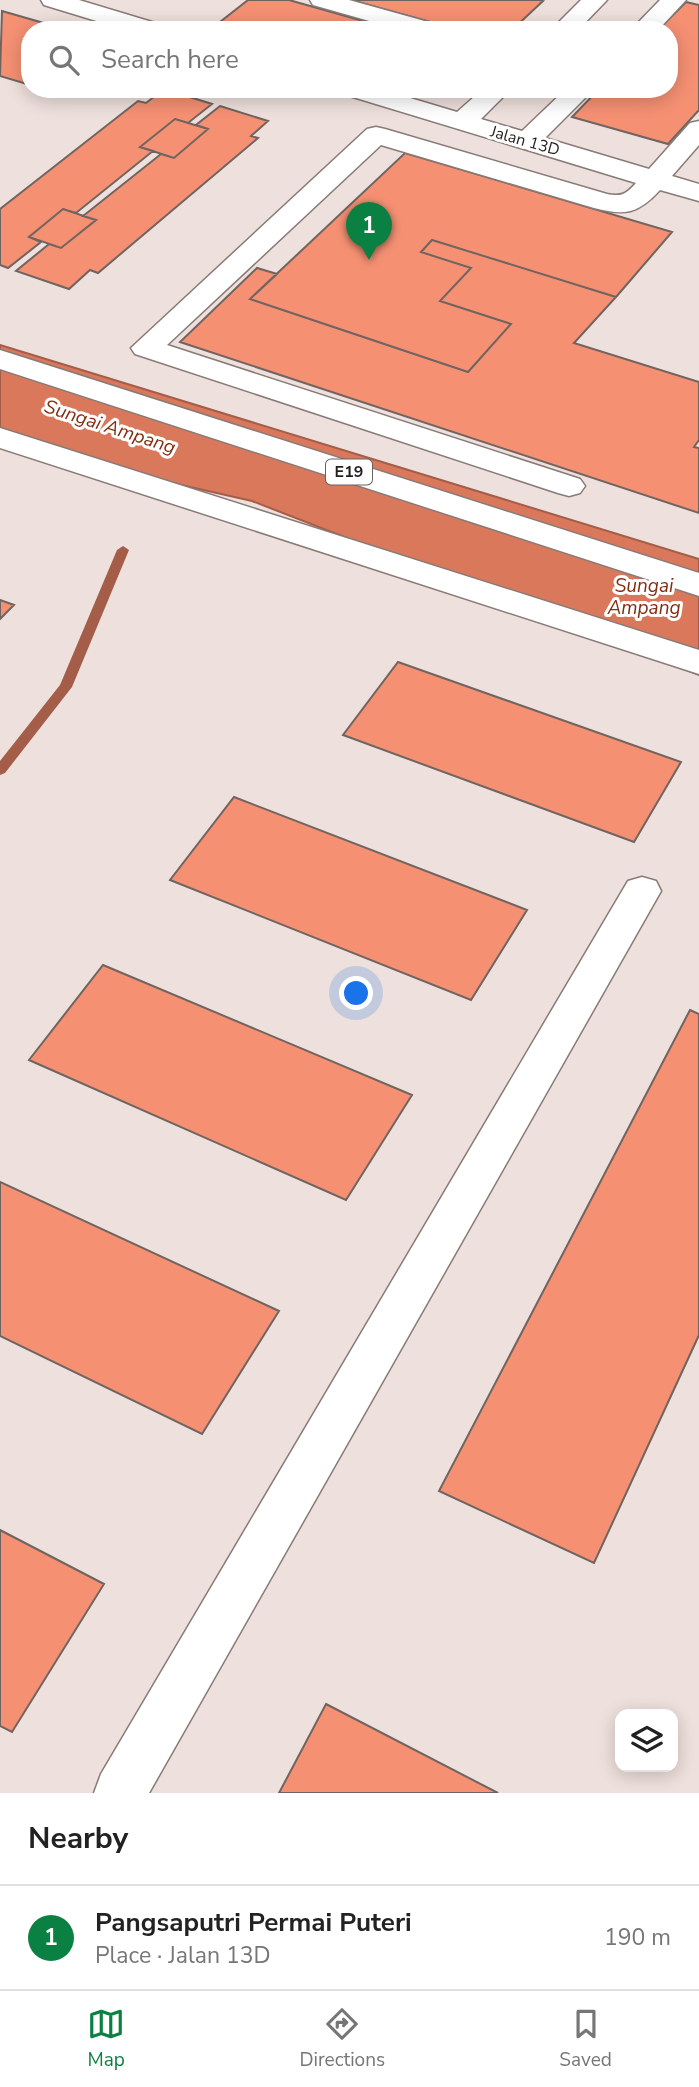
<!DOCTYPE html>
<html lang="en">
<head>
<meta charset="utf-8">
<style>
  body { margin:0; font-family:"Nunito Sans",sans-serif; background:#f6f6f6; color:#222 }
  .controls { position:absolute; right:21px; bottom:21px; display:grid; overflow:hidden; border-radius:14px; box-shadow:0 4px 18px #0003 }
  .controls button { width:63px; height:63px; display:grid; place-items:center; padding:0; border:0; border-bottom:2px solid #e0e0e0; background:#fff; color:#222; font:35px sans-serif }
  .you { position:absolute; left:357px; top:994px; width:24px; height:24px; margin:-18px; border:5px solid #fff; border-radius:50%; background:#1a73e8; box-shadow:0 0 0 10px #1a73e833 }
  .badge { display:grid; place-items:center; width:46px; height:46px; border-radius:50%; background:#0b8043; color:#fff; font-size:23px; font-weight:700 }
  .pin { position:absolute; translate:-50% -58px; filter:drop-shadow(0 2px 4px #0008) }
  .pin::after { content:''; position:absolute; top:37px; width:24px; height:21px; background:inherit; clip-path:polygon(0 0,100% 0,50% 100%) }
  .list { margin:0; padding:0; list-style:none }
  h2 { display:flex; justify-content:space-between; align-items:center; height:91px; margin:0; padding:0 28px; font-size:30px }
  h2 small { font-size:23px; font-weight:400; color:#767676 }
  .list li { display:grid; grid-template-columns:46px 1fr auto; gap:21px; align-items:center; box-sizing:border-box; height:105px; padding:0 28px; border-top:2px solid #e0e0e0 }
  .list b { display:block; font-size:26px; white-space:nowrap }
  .list p { margin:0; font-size:23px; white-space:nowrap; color:#767676 }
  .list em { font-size:23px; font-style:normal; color:#767676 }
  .icon { flex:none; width:38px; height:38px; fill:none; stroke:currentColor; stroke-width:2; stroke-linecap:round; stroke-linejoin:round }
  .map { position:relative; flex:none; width:699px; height:1793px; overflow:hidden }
  .search { position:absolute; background:#fff; box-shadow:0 4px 18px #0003; left:21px; right:21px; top:21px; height:77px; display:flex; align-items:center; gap:18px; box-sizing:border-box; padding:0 24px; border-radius:28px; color:#767676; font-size:26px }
  .sheet { height:196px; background:#fff }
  nav { display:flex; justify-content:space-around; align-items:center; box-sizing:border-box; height:98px; border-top:2px solid #e0e0e0; background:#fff; font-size:19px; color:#767676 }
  nav a { display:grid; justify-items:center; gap:4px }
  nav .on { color:#0b8043 }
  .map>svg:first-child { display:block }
</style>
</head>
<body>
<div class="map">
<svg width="699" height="1793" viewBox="0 0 699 1793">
  <rect width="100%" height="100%" fill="#eee0dc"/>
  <path fill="#da785c" stroke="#a35d49" stroke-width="2" d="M 0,345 L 699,559 L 699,675 L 252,501 L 0,444 Z"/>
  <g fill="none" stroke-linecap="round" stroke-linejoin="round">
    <path fill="#a35d49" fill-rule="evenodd" d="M 123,546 L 129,550 L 72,687 L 5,773 L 0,775 L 0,761 L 60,685 L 117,550 Z"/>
  </g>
  <path fill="#f59073" stroke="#706461" stroke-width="2" d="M 248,0 L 289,0 L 395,30 L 211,29 Z
    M 351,0 L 539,0 L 543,1 L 512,30 L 459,30 Z
    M 686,2 L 699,5 L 699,110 L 668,144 L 572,117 L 599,89 L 669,89 L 669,30 L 658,30 Z
    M 2,11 L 68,30 L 30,30 L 30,85 L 0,76 Z
    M 43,89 L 76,89 L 67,96 Z
    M 164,89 L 212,104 L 188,123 L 175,119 L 140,147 L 153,151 L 76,213 L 63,209 L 29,237 L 41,242 L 8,268 L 0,265 L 0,209 L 138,101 L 146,103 Z
    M 220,106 L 268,121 L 251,136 L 258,138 L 98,273 L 90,270 L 69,289 L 16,271 L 49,244 L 61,248 L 96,220 L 83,216 L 161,154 L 174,158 L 208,129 L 196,125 Z
    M 175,119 L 208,129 L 174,158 L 140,147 Z
    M 405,153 L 672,232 L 616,297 L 432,240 L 421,252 L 471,268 L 440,301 L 511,324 L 468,372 L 250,299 Z
    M 63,209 L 96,220 L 61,248 L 29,237 Z
    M 432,240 L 616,297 L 574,343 L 699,382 L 699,440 L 694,447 L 699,448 L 699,513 L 180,342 L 257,268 L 277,274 L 250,299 L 468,372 L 511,324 L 440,301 L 471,268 L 421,252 Z
    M 0,600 L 14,605 L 0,619 Z
    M 398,662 L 681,762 L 634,842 L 343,735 Z
    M 234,797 L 527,910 L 471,1000 L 170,880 Z
    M 103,965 L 412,1095 L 346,1200 L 29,1060 Z
    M 690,1010 L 699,1014 L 699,1335 L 594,1563 L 439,1491 Z
    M 0,1182 L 279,1311 L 202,1434 L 0,1336 Z
    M 0,1530 L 104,1584 L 12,1732 L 0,1726 Z
    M 326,1704 L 498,1793 L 279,1793 Z"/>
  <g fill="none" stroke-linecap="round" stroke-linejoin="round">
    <g stroke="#887b77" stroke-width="3">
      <path id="minor" d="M 41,0 L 79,0 L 162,25 L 165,30 L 126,30 L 44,5 Z
        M 310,0 L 349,0 L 439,25 L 442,30 L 401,30 L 313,5 Z
        M 581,0 L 607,0 L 578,30 L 551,30 Z
        M 660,0 L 686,0 L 658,30 L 631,30 Z
        M 339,89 L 380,89 L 457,112 L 483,89 L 511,89 L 481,119 L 522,131 L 566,89 L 594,89 L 545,138 L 649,169 L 690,123 L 699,121 L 699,145 L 672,176 L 699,184 L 699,201 L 660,190 C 638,214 625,216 594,208 L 381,145 L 167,345 L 580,479 L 585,486 L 580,493 L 569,496 L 558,493 L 135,354 L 131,348 L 367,129 L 376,127 L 385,129 L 607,194 C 622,197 626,194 636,183 L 343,94 Z
        M 642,877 L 656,881 L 661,891 L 149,1793 L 94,1793 L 101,1774 L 628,881 Z"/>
    </g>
    <g stroke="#887b77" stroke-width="3">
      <path id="highway" d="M 0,350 L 699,573 L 699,596 L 0,369 Z
        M 0,428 L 699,650 L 699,674 L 0,448 Z"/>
    </g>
    <use href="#minor" fill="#fff" fill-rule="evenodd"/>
    <use href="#highway" fill="#fff" fill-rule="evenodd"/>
  </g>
  <g text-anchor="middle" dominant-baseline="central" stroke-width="6" stroke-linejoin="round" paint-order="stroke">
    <g font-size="16" fill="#241f1d" stroke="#fff">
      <text transform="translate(525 141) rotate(16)">Jalan 13D</text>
    </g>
    <rect fill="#fff" stroke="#666261" stroke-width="2" x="326" y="459.5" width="46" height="25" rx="5"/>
    <g font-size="16" font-weight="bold" fill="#241f1d">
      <text x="349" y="472">E19</text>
    </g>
    <g font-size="19" font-style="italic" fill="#842c10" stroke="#fff">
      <text transform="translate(110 427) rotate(18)">Sungai Ampang</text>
      <text x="644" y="586">Sungai<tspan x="644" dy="22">Ampang</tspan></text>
    </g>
  </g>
</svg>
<div class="controls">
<button><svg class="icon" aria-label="layers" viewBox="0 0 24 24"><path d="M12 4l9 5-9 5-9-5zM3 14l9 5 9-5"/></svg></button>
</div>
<div class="you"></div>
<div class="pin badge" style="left:369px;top:260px">1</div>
<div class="search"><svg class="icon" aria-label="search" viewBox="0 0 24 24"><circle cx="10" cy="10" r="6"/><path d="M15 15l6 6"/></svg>Search here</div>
</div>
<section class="sheet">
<h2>Nearby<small></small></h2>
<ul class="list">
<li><span class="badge">1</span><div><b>Pangsaputri Permai Puteri</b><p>Place · Jalan 13D</p></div><em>190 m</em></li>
</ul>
</section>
<nav>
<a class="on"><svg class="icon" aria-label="map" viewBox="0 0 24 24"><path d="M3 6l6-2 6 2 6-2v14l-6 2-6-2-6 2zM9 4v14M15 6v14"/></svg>Map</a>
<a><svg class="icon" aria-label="directions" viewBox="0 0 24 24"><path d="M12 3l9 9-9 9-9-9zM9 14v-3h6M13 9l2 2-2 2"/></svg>Directions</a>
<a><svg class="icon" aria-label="saved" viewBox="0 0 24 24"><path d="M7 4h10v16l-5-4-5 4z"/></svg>Saved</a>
</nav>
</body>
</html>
